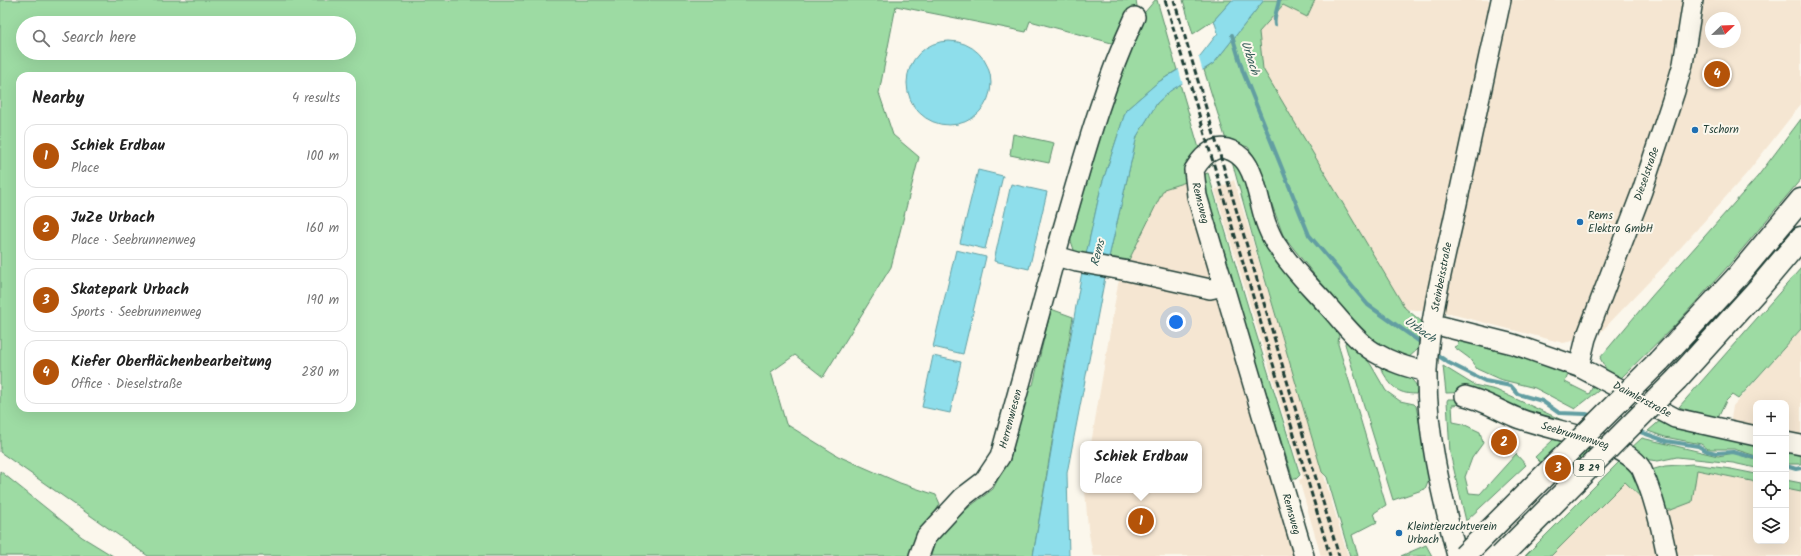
<!DOCTYPE html>
<html lang="en">
<head>
<meta charset="utf-8">
<style>
  body { margin:0; font-family:Kalam,sans-serif; background:#f2f2f2; color:#222 }
  .controls { position:absolute; right:12px; bottom:12px; display:grid; overflow:hidden; border-radius:8px; box-shadow:0 4px 16px #0002 }
  .controls button { width:36px; height:36px; display:grid; place-items:center; padding:0; border:0; border-bottom:1px solid #e0e0e0; background:#fff; color:#222; font:20px sans-serif }
  .compass { position:absolute; left:1705px; top:12px; width:36px; height:36px; border-radius:50%; background:#fff; box-shadow:0 4px 16px #0002; rotate:67deg }
  .you { position:absolute; left:1176px; top:322px; width:14px; height:14px; margin:-10px; border:3px solid #fff; border-radius:50%; background:#1a73e8; box-shadow:0 0 0 6px #1a73e833 }
  .badge { display:grid; place-items:center; width:26px; height:26px; border-radius:50%; background:#b45309; color:#fff; font-size:13px; font-weight:700 }
  .pin { position:absolute; translate:-50% -50%; border:2px solid #fff; box-shadow:0 1px 4px #0006 }
  .popup { position:absolute; left:1080px; top:441px; width:122px; height:52px; box-sizing:border-box; display:grid; place-content:center; border-radius:8px; background:#fff; filter:drop-shadow(0 1px 3px #0005); font-size:13px; white-space:nowrap; color:#767676 }
  .popup b { font-size:15px; color:#222 }
  .popup::after { content:''; position:absolute; left:50%; top:100%; margin-left:-8px; border:8px solid transparent; border-top-color:#fff }
  .list { margin:0; padding:0; list-style:none }
  h2 { display:flex; justify-content:space-between; align-items:center; height:52px; margin:0; padding:0 16px; font-size:17px }
  h2 small { font-size:13px; font-weight:400; color:#767676 }
  .list li { display:grid; grid-template-columns:26px 1fr auto; gap:12px; align-items:center; box-sizing:border-box; height:64px; margin:0 8px 8px; padding:0 8px; border:1px solid #e0e0e0; border-radius:12px }
  .list b { display:block; font-size:15px; white-space:nowrap }
  .list p { margin:0; font-size:13px; white-space:nowrap; color:#767676 }
  .list em { font-size:13px; font-style:normal; color:#767676 }
  .icon { flex:none; width:22px; height:22px; fill:none; stroke:currentColor; stroke-width:2; stroke-linecap:round; stroke-linejoin:round }
  .map { position:relative; flex:none; width:1801px; height:556px; overflow:hidden }
  .search { position:absolute; background:#fff; box-shadow:0 4px 16px #0002; left:16px; top:16px; width:340px; height:44px; display:flex; align-items:center; gap:10px; box-sizing:border-box; padding:0 14px; border-radius:22px; color:#767676; font-size:15px }
  .panel { position:absolute; background:#fff; box-shadow:0 4px 16px #0002; left:16px; top:72px; width:340px; height:340px; border-radius:12px }
  .map>svg:first-child { display:block }
</style>
</head>
<body>
<div class="map">
<svg width="1801" height="556" viewBox="0 0 1801 556">
  <rect width="100%" height="100%" fill="#fbf7ec"/>
  <filter id="ink" filterUnits="userSpaceOnUse"><feTurbulence type="fractalNoise" baseFrequency=".025" numOctaves="2"/><feDisplacementMap in="SourceGraphic" scale="8" xChannelSelector="R" yChannelSelector="G"/><feConvolveMatrix kernelMatrix="1 2 1 2 8 2 1 2 1" color-interpolation-filters="sRGB"/></filter>
  <g filter="url(#ink)">
    <path fill="#f5e6d2" fill-rule="evenodd" d="M 1315,0 L 1801,0 L 1801,104 L 1747,173 L 1667,263 L 1597,336 L 1563,343 L 1447,313 L 1405,309 L 1263,69 L 1259,32 L 1283,5 L 1307,17 ZM 1711,18 L 1735,18 L 1735,42 L 1711,42 Z
      M 1234,180 L 1325,479 L 1348,556 L 1321,556 L 1299,480 L 1303,478 L 1215,190 Z
      M 1186,182 L 1296,556 L 1093,556 L 1088,528 L 1085,490 L 1199,490 L 1199,444 L 1091,444 L 1118,284 L 1164,188 Z
      M 1801,329 L 1801,437 L 1786,433 L 1786,403 L 1756,403 L 1756,426 L 1731,419 L 1733,406 Z
      M 1697,470 L 1756,482 L 1756,541 L 1786,541 L 1786,489 L 1801,492 L 1801,556 L 1551,556 L 1625,482 L 1651,507 Z"/>
    <path fill="#9ddba3" stroke="#5e8c6c" fill-rule="evenodd" d="M 0,0 L 1136,0 L 1137,6 L 1119,45 L 1030,21 L 1026,32 L 896,6 L 879,93 L 893,135 L 919,157 L 891,267 L 823,377 L 795,355 L 771,372 L 786,424 L 838,456 L 900,483 L 936,495 L 940,504 L 910,556 L 148,556 L 0,452 ZM 23,23 L 349,23 L 349,53 L 23,53 ZM 20,76 L 352,76 L 352,408 L 20,408 Z
      M 1155,0 L 1157,0 L 1177,70 L 1157,83 L 1126,110 L 1101,187 L 1086,255 L 1075,253 L 1070,238 L 1113,88 L 1135,24 Z
      M 1183,0 L 1232,0 L 1214,20 L 1193,34 Z
      M 1264,0 L 1315,0 L 1307,17 L 1283,5 L 1259,32 L 1263,69 L 1405,308 L 1421,321 L 1418,349 L 1408,358 L 1395,358 L 1366,336 L 1327,291 L 1283,235 L 1255,158 L 1248,147 L 1226,140 L 1204,70 L 1214,63 Z
      M 1180,84 L 1201,155 L 1186,182 L 1164,189 L 1129,260 L 1109,257 L 1137,136 L 1157,103 L 1170,91 Z
      M 1801,119 L 1801,179 L 1729,265 L 1676,324 L 1620,379 L 1607,371 L 1600,358 L 1651,297 L 1758,176 Z
      M 1013,134 L 1054,143 L 1049,163 L 1010,155 Z
      M 1235,157 L 1254,205 L 1340,324 L 1338,344 L 1386,505 L 1374,513 L 1377,522 L 1352,535 L 1358,556 L 1350,556 L 1327,477 L 1322,472 L 1255,245 L 1231,158 Z
      M 1208,173 L 1255,330 L 1300,475 L 1296,479 L 1293,479 L 1202,187 L 1205,174 Z
      M 1801,268 L 1801,329 L 1738,399 L 1732,395 L 1726,401 L 1718,418 L 1702,415 L 1679,407 Z
      M 1051,309 L 1073,317 L 1033,556 L 931,556 L 934,544 L 956,517 L 993,489 L 1008,458 L 1028,386 L 1033,385 Z
      M 1352,339 L 1371,365 L 1386,391 L 1400,401 L 1414,404 L 1416,406 L 1430,476 L 1425,489 L 1393,500 L 1345,344 L 1346,340 Z
      M 1457,339 L 1500,347 L 1569,372 L 1565,382 L 1589,394 L 1594,384 L 1602,388 L 1575,409 L 1535,388 L 1499,379 L 1477,369 L 1469,358 L 1454,347 L 1458,345 Z
      M 1382,365 C 1397,368 1410,374 1418,388 L 1416,394 C 1396,394 1391,386 1381,369 Z
      M 1443,366 L 1474,385 L 1496,390 L 1564,421 L 1560,427 L 1474,392 L 1446,393 Z
      M 1448,399 L 1464,399 L 1463,404 L 1452,405 L 1453,422 L 1463,424 L 1480,432 L 1483,443 L 1472,458 L 1465,477 L 1469,493 L 1480,494 L 1516,454 L 1526,465 L 1466,521 L 1450,453 L 1447,401 Z
      M 1662,419 L 1756,444 L 1756,456 L 1734,449 L 1708,449 L 1701,444 L 1665,437 L 1648,431 Z
      M 1642,438 L 1718,456 L 1734,453 L 1756,460 L 1756,468 L 1733,463 L 1677,457 L 1658,461 L 1643,459 L 1629,450 Z
      M 1554,439 L 1590,450 L 1558,480 L 1535,457 Z
      M 1786,451 L 1801,454 L 1801,464 L 1786,464 Z
      M 1623,458 L 1633,465 L 1651,507 L 1625,482 L 1551,556 L 1525,556 Z
      M 1693,464 L 1731,469 L 1756,474 L 1756,482 L 1697,470 L 1692,502 L 1671,510 L 1661,510 L 1651,470 L 1665,466 Z
      M 0,471 L 82,537 L 113,556 L 0,556 Z
      M 1786,480 L 1801,483 L 1801,492 L 1786,489 Z
      M 1426,545 L 1432,556 L 1401,556 Z"/>
    <path fill="#8edeeb" stroke="#629ea2" d="M 1232,0 L 1264,0 L 1214,63 L 1170,91 L 1157,103 L 1137,136 L 1109,257 L 1067,473 L 1069,556 L 1033,556 L 1081,277 L 1101,187 L 1126,110 L 1157,83 L 1200,56 L 1218,33 L 1214,20 Z
      M907 83a42 42 0 1 1 84 0a42 42 0 1 1-84 0Z
      M 978,170 L 1003,176 L 985,249 L 960,243 Z
      M 1011,184 L 1047,192 L 1029,269 L 994,261 Z
      M 956,250 L 986,257 L 963,354 L 933,347 Z
      M 933,356 L 961,362 L 950,413 L 922,407 Z"/>
    <path fill="#fbf7ec" d="M 1198,55 L 1203,72 L 1183,85 L 1178,67 Z"/>
    <g fill="none" stroke-linecap="round" stroke-linejoin="round">
      <path stroke="#629ea2" stroke-width="4" d="M 1275,25 C 1273,16 1278,9 1279,0
        M 1232,35 L 1243,72 L 1309,235 L 1368,305 L 1423,344
        M 1433,352 L 1449,363 L 1485,381 L 1511,386 L 1518,394 L 1542,401 L 1559,413 L 1586,414 L 1593,416
        M 1635,430 L 1666,441 L 1698,446 L 1707,451 L 1716,453 L 1733,452 L 1756,458
        M 1786,466 L 1796,469 L 1801,468"/>
      <g stroke="#1f3d34" stroke-width="22">
        <path id="minor" d="M 1056,256 L 1077,262 L 1128,271 L 1210,289 L 1224,286
          M 1433,324 L 1513,344 L 1579,367 L 1675,418 L 1756,436
          M 1579,367 L 1586,338 L 1642,191 L 1675,91 L 1683,64 L 1693,0
          M 1465,396 C 1483,400 1498,410 1515,417 C 1548,431 1621,438 1641,468 C 1643,472 1645,478 1647,482 C 1656,506 1662,531 1667,556
          M 1786,442 L 1801,445
          M 919,556 L 926,537 L 963,497 L 984,481 L 1000,457 C 1021,382 1041,307 1062,232 C 1083,159 1103,86 1135,17
          M 1304,556 L 1197,196 L 1194,170 C 1205,151 1222,139 1242,158 C 1257,173 1259,206 1267,226 C 1270,233 1273,241 1278,247 C 1291,268 1310,286 1327,305 C 1341,320 1356,341 1374,352 C 1393,363 1406,367 1427,372
          M 1457,556 C 1442,496 1426,434 1427,371 C 1429,322 1442,270 1453,222 C 1469,148 1485,74 1501,0"/>
      </g>
      <g stroke="#1f3d34" stroke-width="25">
        <path id="highway" d="M 1659,361 L 1736,278 L 1801,200
          M 1677,379 L 1759,288 L 1801,238"/>
      </g>
      <use href="#minor" stroke="#fbf7ec" stroke-width="19"/>
      <use href="#highway" stroke="#fbf7ec" stroke-width="22"/>
      <path stroke="#1f3d34" stroke-width="3" stroke-dasharray="6 3" stroke-linecap="butt" d="M 1165,0 L 1330,556
        M 1174,0 L 1339,556"/>
      <g stroke="#1f3d34" stroke-width="25" stroke-linecap="butt">
        <path id="highway-bridge" d="M 1464,556 L 1659,361
          M 1501,556 L 1677,379"/>
      </g>
      <use href="#highway-bridge" stroke="#fbf7ec" stroke-width="22"/>
    </g>
  </g>
  <g fill="#1f6fb2" stroke="#fbf7ec" stroke-width="1.5">
    <circle cx="1695" cy="130" r="4"/>
    <circle cx="1580" cy="222" r="4"/>
    <circle cx="1399" cy="533" r="4"/>
  </g>
  <g text-anchor="middle" dominant-baseline="central" stroke-width="4" stroke-linejoin="round" paint-order="stroke">
    <rect fill="#fbf7ec" stroke="#61756b" stroke-width="1" x="1574" y="460" width="30" height="16" rx="3"/>
    <g font-size="10" font-weight="bold" fill="#1f3d34">
      <text x="1589" y="468">B 29</text>
    </g>
    <g font-size="11" fill="#1f3d34" stroke="#fbf7ec" text-anchor="start">
      <text x="1703" y="130">Tschorn</text>
      <text x="1588" y="216">Rems<tspan x="1588" dy="13">Elektro GmbH</tspan></text>
      <text x="1407" y="527">Kleintierzuchtverein<tspan x="1407" dy="13">Urbach</tspan></text>
    </g>
    <g font-size="11" fill="#1f3d34" stroke="#fbf7ec">
      <text transform="translate(1647 174) rotate(-71)">Dieselstraße</text>
      <text transform="translate(1200 203) rotate(76)">Remsweg</text>
      <text transform="translate(1442 277) rotate(-79)">Steinbeisstraße</text>
      <text transform="translate(1642 400) rotate(28)">Daimlerstraße</text>
      <text transform="translate(1011 419) rotate(-75)">Herrenwiesen</text>
      <text transform="translate(1575 436) rotate(17)">Seebrunnenweg</text>
      <text transform="translate(1291 514) rotate(74)">Remsweg</text>
    </g>
    <g font-size="12" font-style="italic" fill="#355d59" stroke="#fbf7ec">
      <text transform="translate(1250 58) rotate(72)">Urbach</text>
      <text transform="translate(1098 253) rotate(-76)">Rems</text>
      <text transform="translate(1420 330) rotate(35)">Urbach</text>
    </g>
  </g>
</svg>
<div class="controls">
<button>+</button>
<button>−</button>
<button><svg class="icon" aria-label="locate" viewBox="0 0 24 24"><circle cx="12" cy="12" r="6"/><path d="M12 2v4M12 18v4M2 12h4M18 12h4"/></svg></button>
<button><svg class="icon" aria-label="layers" viewBox="0 0 24 24"><path d="M12 4l9 5-9 5-9-5zM3 14l9 5 9-5"/></svg></button>
</div>
<svg class="compass" viewBox="-18 -18 36 36"><path d="M0-13l5 13h-10z" fill="#e53935"/><path d="M0 13l5-13h-10z" fill="#767676"/></svg>
<div class="you"></div>
<div class="pin badge" style="left:1141px;top:521px">1</div>
<div class="popup"><b>Schiek Erdbau</b>Place</div>
<div class="pin badge" style="left:1504px;top:442px">2</div>
<div class="pin badge" style="left:1558px;top:468px">3</div>
<div class="pin badge" style="left:1717px;top:74px">4</div>
<div class="search"><svg class="icon" aria-label="search" viewBox="0 0 24 24"><circle cx="10" cy="10" r="6"/><path d="M15 15l6 6"/></svg>Search here</div>
<section class="panel">
<h2>Nearby<small>4 results</small></h2>
<ul class="list">
<li><span class="badge">1</span><div><b>Schiek Erdbau</b><p>Place</p></div><em>100 m</em></li>
<li><span class="badge">2</span><div><b>JuZe Urbach</b><p>Place · Seebrunnenweg</p></div><em>160 m</em></li>
<li><span class="badge">3</span><div><b>Skatepark Urbach</b><p>Sports · Seebrunnenweg</p></div><em>190 m</em></li>
<li><span class="badge">4</span><div><b>Kiefer Oberflächenbearbeitung</b><p>Office · Dieselstraße</p></div><em>280 m</em></li>
</ul>
</section>
</div>
</body>
</html>
